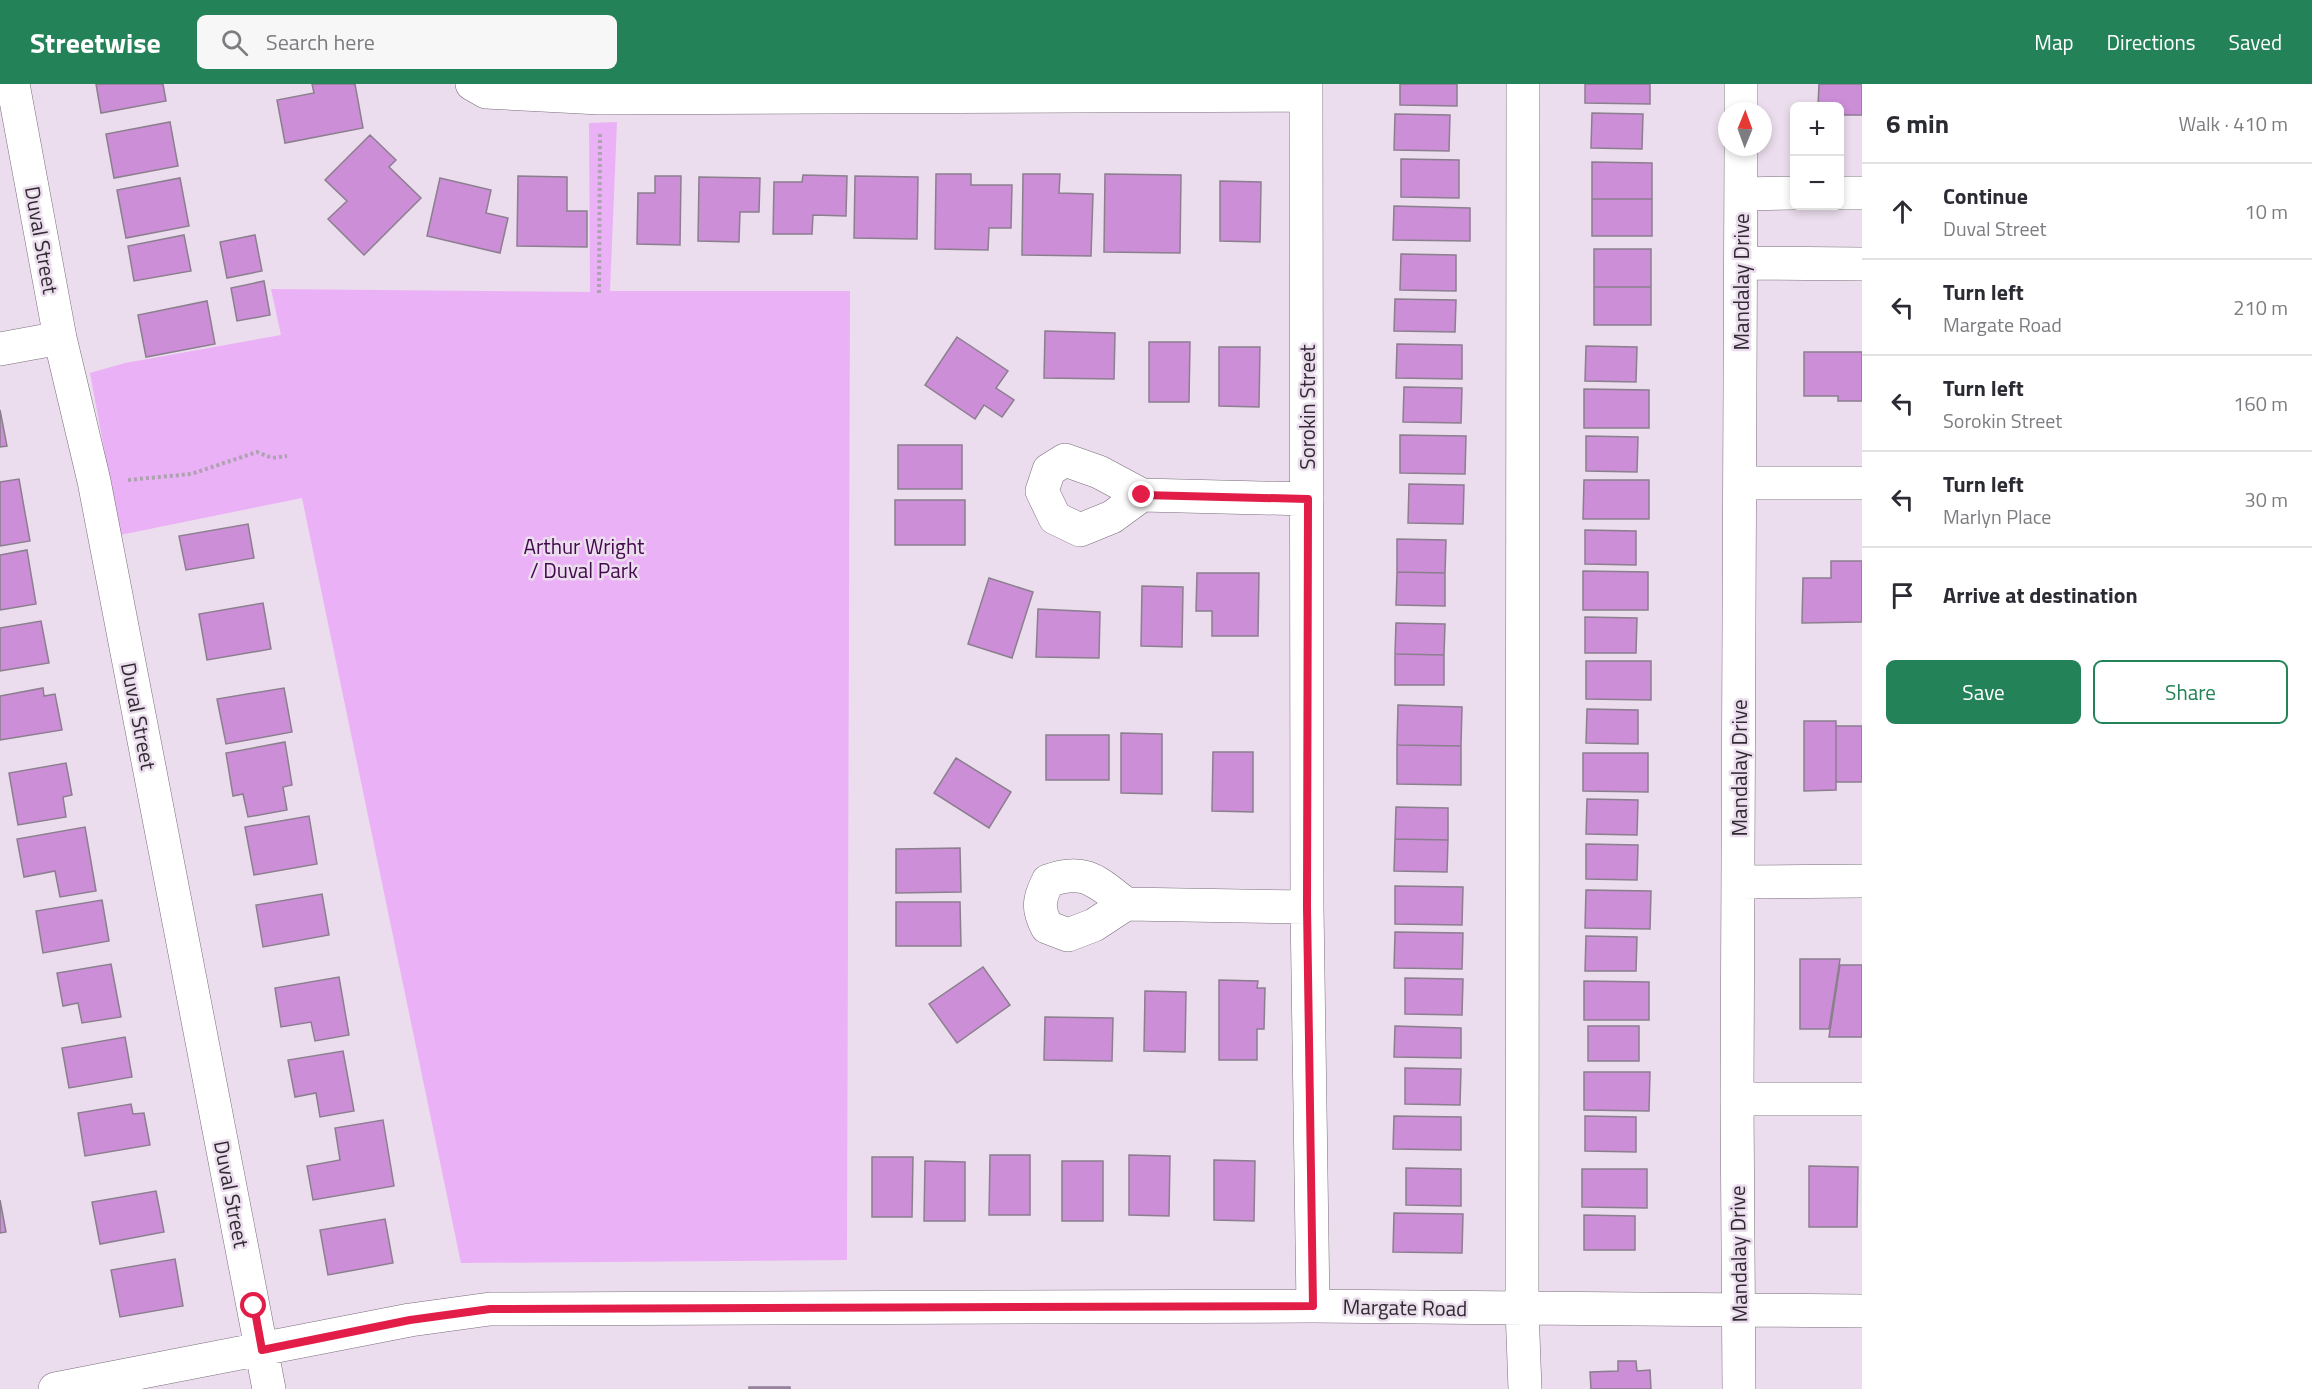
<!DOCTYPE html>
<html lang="en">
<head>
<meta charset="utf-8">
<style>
  body { margin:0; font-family:"Titillium Web",sans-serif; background:#f7f7f7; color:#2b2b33 }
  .controls { position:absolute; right:18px; top:18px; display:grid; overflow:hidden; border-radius:9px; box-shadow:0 3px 9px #0003 }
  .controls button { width:54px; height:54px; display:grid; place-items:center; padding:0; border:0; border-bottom:2px solid #e1e1e2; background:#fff; color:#2b2b33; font:30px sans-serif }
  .compass { position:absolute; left:1718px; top:18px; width:54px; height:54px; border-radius:50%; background:#fff; box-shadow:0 3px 9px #0003; rotate:1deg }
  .stop { position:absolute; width:18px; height:18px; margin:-14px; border:4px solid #e11d48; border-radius:50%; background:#fff }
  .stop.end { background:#e11d48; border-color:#fff; box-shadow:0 2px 6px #0008 }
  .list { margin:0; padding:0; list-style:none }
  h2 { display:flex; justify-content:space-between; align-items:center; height:78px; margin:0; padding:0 24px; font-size:26px }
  h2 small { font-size:20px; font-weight:400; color:#7c7c81 }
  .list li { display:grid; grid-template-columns:39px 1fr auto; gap:18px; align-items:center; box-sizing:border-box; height:96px; padding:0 24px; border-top:2px solid #e1e1e2 }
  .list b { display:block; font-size:22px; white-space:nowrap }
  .list p { margin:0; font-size:20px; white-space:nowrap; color:#7c7c81 }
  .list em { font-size:20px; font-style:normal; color:#7c7c81 }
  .actions { display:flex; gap:12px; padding:18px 24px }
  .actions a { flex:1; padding:14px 0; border:2px solid #248259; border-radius:9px; text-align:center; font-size:21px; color:#248259 }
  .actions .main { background:#248259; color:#fff }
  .icon { flex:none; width:33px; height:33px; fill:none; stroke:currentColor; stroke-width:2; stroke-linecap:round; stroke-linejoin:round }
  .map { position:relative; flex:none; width:1862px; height:1305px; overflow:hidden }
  header { display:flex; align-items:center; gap:36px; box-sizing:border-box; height:84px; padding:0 30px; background:#248259; color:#fff }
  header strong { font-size:28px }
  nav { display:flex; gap:33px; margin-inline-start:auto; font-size:21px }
  .search { width:420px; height:54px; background:#f7f7f7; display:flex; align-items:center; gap:15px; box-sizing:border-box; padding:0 21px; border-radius:9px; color:#7c7c81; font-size:22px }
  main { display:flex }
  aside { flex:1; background:#fff }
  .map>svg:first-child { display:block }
</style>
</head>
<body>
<header>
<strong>Streetwise</strong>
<div class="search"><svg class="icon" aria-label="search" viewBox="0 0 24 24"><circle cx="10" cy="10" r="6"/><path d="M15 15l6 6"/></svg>Search here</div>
<nav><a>Map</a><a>Directions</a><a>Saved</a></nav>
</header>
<main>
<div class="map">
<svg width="1862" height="1305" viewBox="0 0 1862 1305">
  <rect width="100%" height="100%" fill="#ebdded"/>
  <path fill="#ebb1f6" d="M 617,38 L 610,207 L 850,207 L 847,1176 L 461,1179 L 302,414 L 120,451 L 90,289 L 125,279 L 281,251 L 271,205 L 590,208 L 589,39 Z"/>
  <path fill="#cb8ed7" stroke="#8b7f8e" stroke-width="1.5" d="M 96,0 L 163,0 L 166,17 L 101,29 Z
    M 312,0 L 355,0 L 363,44 L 285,59 L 277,16 L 314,9 Z
    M 1400,0 L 1457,0 L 1457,22 L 1400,21 Z
    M 1585,0 L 1650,0 L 1650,20 L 1585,19 Z
    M 1819,0 L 1862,0 L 1862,31 L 1840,31 L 1840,22 L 1818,22 Z
    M 1592,29 L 1643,30 L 1642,65 L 1591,64 Z
    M 1395,30 L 1450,31 L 1449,67 L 1394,66 Z
    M 170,38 L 178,82 L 114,94 L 106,50 Z
    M 370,51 L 396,76 L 389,83 L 421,114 L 364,171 L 328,135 L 347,117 L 325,96 Z
    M 1401,75 L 1459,76 L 1459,114 L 1401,113 Z
    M 1592,78 L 1652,79 L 1652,115 L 1592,115 Z
    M 936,90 L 971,90 L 971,101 L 1012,101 L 1011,144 L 989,144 L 988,166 L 935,165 Z
    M 1023,90 L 1060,90 L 1059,109 L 1093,110 L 1091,172 L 1022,171 Z
    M 1105,90 L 1181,91 L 1180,169 L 1104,168 Z
    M 803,91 L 847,92 L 846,132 L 813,131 L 812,150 L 773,150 L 774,98 L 802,98 Z
    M 518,92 L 567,93 L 567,127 L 587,127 L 587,163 L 517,162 Z
    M 655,92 L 681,92 L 680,161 L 637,160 L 638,109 L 655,109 Z
    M 855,92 L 918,93 L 917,155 L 854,154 Z
    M 699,93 L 760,94 L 759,128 L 740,128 L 739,158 L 698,157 Z
    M 180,94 L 189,142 L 126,154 L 117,106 Z
    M 440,94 L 491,106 L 486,129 L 508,134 L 500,169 L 427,152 Z
    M 1220,97 L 1261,98 L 1260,158 L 1220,157 Z
    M 1592,115 L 1652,115 L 1652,152 L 1592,152 Z
    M 1394,122 L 1470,124 L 1470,157 L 1393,156 Z
    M 184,151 L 191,187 L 134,197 L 128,162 Z
    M 255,151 L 262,187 L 227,194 L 220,158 Z
    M 1594,165 L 1651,165 L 1651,203 L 1594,203 Z
    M 1401,170 L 1456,171 L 1456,207 L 1400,206 Z
    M 264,197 L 270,231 L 237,237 L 231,204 Z
    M 1594,203 L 1651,203 L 1651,241 L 1594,241 Z
    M 1395,215 L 1456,216 L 1455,248 L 1394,247 Z
    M 207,217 L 215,260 L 146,273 L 138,231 Z
    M 1045,247 L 1115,249 L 1114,295 L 1044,294 Z
    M 957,253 L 1008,287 L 996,304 L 1014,316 L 1002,333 L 984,321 L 975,335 L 925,301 Z
    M 1149,258 L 1190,258 L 1189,318 L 1149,318 Z
    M 1397,260 L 1462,261 L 1462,295 L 1396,294 Z
    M 1586,262 L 1637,263 L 1636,298 L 1585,297 Z
    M 1219,263 L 1260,263 L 1259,323 L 1219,322 Z
    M 1804,268 L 1862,268 L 1862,317 L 1838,317 L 1838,312 L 1804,312 Z
    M 1404,303 L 1462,304 L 1461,339 L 1403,338 Z
    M 1584,305 L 1649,306 L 1649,344 L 1584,344 Z
    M 0,326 L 7,362 L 0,363 Z
    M 1400,351 L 1466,352 L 1465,390 L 1400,389 Z
    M 1586,352 L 1638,353 L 1637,388 L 1586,387 Z
    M 898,361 L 962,361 L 962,405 L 898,405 Z
    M 19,395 L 30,457 L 0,462 L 0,398 Z
    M 1584,396 L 1649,396 L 1649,435 L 1583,435 Z
    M 1409,400 L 1464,401 L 1463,440 L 1408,439 Z
    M 895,416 L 965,416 L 965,461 L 895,461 Z
    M 248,440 L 254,474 L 186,486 L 179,452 Z
    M 1585,446 L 1636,447 L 1636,481 L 1585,480 Z
    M 1397,455 L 1446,456 L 1445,489 L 1397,488 Z
    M 27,466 L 36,520 L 0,526 L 0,471 Z
    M 1831,477 L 1862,477 L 1862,538 L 1802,539 L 1803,494 L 1831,494 Z
    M 1583,487 L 1648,488 L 1648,526 L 1583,526 Z
    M 1397,488 L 1445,489 L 1445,522 L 1396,521 Z
    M 1197,489 L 1259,489 L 1258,552 L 1212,552 L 1212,527 L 1196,527 Z
    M 989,494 L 1033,508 L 1012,574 L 968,560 Z
    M 1142,502 L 1183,503 L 1182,563 L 1141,562 Z
    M 263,519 L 271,565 L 207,576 L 199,530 Z
    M 1038,525 L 1100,528 L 1099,574 L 1036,573 Z
    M 1585,533 L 1637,534 L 1636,569 L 1585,569 Z
    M 41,537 L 49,579 L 0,587 L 0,544 Z
    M 1396,539 L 1445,540 L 1444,571 L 1395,570 Z
    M 1395,570 L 1444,571 L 1444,601 L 1395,601 Z
    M 1586,577 L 1651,577 L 1651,616 L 1586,615 Z
    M 43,604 L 44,612 L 55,610 L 62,646 L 0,656 L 0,612 Z
    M 284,604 L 292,648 L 226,660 L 217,615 Z
    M 1398,621 L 1462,623 L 1461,662 L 1397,661 Z
    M 1587,625 L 1638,626 L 1638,660 L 1586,659 Z
    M 1804,637 L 1836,637 L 1836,706 L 1804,707 Z
    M 1836,642 L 1862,642 L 1862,698 L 1836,698 Z
    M 1121,649 L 1162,650 L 1162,710 L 1121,709 Z
    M 1046,651 L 1109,651 L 1109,696 L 1046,696 Z
    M 285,658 L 292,701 L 283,703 L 287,726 L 248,733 L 243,710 L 233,712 L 226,669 Z
    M 1397,661 L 1461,662 L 1461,701 L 1397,700 Z
    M 1213,668 L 1253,668 L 1253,728 L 1212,727 Z
    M 1583,669 L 1648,669 L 1648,708 L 1583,707 Z
    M 956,674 L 1011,708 L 989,744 L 934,709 Z
    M 66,679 L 72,711 L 63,713 L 66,733 L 18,741 L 9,689 Z
    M 1587,715 L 1638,716 L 1637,751 L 1586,750 Z
    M 1396,723 L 1448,724 L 1448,756 L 1395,755 Z
    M 309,732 L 317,780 L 254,791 L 245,743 Z
    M 85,743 L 96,807 L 60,813 L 55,787 L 24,793 L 17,755 Z
    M 1395,755 L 1448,756 L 1447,788 L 1394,787 Z
    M 1586,760 L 1638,761 L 1637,796 L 1586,795 Z
    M 960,764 L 961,808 L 896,809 L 896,765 Z
    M 1395,802 L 1463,803 L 1462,841 L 1395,840 Z
    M 1586,806 L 1651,807 L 1650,845 L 1585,844 Z
    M 322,810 L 329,851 L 263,863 L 256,821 Z
    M 102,816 L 109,857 L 43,869 L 36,827 Z
    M 896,818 L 960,818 L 961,862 L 896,862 Z
    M 1395,848 L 1463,849 L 1462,885 L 1394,884 Z
    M 1586,852 L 1637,853 L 1636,887 L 1585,887 Z
    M 1800,875 L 1840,875 L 1829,945 L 1800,945 Z
    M 111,880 L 121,933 L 82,939 L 78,919 L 63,922 L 57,889 Z
    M 1840,881 L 1862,881 L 1862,953 L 1829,953 Z
    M 983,883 L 1010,921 L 957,959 L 929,920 Z
    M 339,893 L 349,951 L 315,957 L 311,938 L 281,943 L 275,904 Z
    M 1405,894 L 1463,895 L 1462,931 L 1405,930 Z
    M 1219,896 L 1258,897 L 1257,904 L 1265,904 L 1264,945 L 1257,945 L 1257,976 L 1219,976 Z
    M 1584,897 L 1649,898 L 1649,936 L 1584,936 Z
    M 1145,907 L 1186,908 L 1185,968 L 1144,967 Z
    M 1045,933 L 1113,934 L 1112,977 L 1044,976 Z
    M 1395,942 L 1461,944 L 1461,974 L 1394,973 Z
    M 1588,942 L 1639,942 L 1639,977 L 1588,977 Z
    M 125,953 L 132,993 L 69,1004 L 62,964 Z
    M 343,967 L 354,1027 L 320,1033 L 316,1009 L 295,1013 L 288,976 Z
    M 1405,984 L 1461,985 L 1460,1021 L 1405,1020 Z
    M 1584,988 L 1650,988 L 1649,1027 L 1584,1026 Z
    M 131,1020 L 133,1030 L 144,1029 L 150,1061 L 85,1072 L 78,1029 Z
    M 1394,1032 L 1461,1033 L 1461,1066 L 1393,1065 Z
    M 1585,1032 L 1636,1033 L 1636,1068 L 1585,1067 Z
    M 383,1036 L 394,1102 L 313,1116 L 307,1082 L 340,1076 L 335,1044 Z
    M 990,1071 L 1030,1071 L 1030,1131 L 989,1131 Z
    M 1129,1071 L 1170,1072 L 1169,1132 L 1129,1131 Z
    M 872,1073 L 913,1073 L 912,1133 L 872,1133 Z
    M 1214,1076 L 1255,1077 L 1254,1137 L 1214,1136 Z
    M 925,1077 L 965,1078 L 965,1137 L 924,1137 Z
    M 1062,1077 L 1103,1077 L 1103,1137 L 1062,1137 Z
    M 1809,1082 L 1858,1083 L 1857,1143 L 1809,1143 Z
    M 1406,1084 L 1461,1085 L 1461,1122 L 1406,1121 Z
    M 1582,1085 L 1647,1085 L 1647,1124 L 1582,1123 Z
    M 156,1107 L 164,1148 L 100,1160 L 92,1118 Z
    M 0,1116 L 6,1148 L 0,1149 Z
    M 1394,1129 L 1463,1130 L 1462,1169 L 1393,1168 Z
    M 1584,1131 L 1635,1132 L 1635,1166 L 1584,1166 Z
    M 385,1135 L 393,1179 L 328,1191 L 320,1146 Z
    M 175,1175 L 183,1222 L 120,1233 L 111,1186 Z
    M 1618,1277 L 1636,1277 L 1637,1287 L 1650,1286 L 1651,1305 L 1591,1305 L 1590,1288 L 1618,1287 Z
    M 749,1303 L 790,1303 L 790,1305 L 749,1305 Z"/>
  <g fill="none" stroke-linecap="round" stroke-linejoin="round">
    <g stroke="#796d7b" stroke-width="34">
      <path id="minor" d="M 13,0 L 60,254 L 94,397 L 269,1305
        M 472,0 L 486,8 L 600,14 L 1306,11
        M 1306,0 L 1307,823 L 1313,1222
        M 1523,0 L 1522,1224 L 1525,1305
        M 1741,0 L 1741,27
        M 1840,109 L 1862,109
        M 1741,110 L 1794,109
        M 1742,179 L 1862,180
        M 0,265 L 60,254
        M 1741,399 L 1862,399
        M 1142,411 L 1112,433 L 1080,446 L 1055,434 L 1042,407 L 1049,386 L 1065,376 L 1099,388 L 1142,411 L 1307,415
        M 1739,798 L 1862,797
        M 1126,820 C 1097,798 1085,783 1048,797 C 1039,815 1037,824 1047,843 L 1068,851 L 1094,841 L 1126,820 L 1307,823
        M 1737,1015 L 1862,1015
        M 55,1305 L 410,1236 L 490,1225 L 1313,1222 L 1862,1227
        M 1739,1305 L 1737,1015 L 1741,63"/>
    </g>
    <path stroke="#ada2af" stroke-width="4" stroke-dasharray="3 3" stroke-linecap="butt" d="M 599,209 L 600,48
      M 128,396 L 191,390 L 257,368 L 272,374 L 287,372"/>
    <use href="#minor" stroke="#fff" stroke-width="33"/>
  </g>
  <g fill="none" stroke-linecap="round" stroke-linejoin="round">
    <path stroke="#e11d48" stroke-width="8" d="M 254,1222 L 262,1266 L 410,1236 L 490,1225 L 1313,1222 L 1307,823 L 1308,415 L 1142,411"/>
  </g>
  <g text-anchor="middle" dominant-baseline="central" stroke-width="5" stroke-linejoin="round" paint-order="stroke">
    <g font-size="21" fill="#302b31" stroke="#ebdded">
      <text transform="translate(42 156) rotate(80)">Duval Street</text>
      <text transform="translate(1741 198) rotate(-90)">Mandalay Drive</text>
      <text transform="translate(1307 323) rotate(-90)">Sorokin Street</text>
      <text transform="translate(139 632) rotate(79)">Duval Street</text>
      <text transform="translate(1739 684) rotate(-90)">Mandalay Drive</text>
      <text transform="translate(232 1110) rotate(79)">Duval Street</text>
      <text transform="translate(1738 1170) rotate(-91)">Mandalay Drive</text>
      <text transform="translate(1405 1223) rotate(1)">Margate Road</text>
    </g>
    <g font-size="21" fill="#43094d" stroke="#ebdded">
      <text x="584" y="462">Arthur Wright<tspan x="584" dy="24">/ Duval Park</tspan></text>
    </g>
  </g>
</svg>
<div class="controls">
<button>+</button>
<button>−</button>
</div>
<svg class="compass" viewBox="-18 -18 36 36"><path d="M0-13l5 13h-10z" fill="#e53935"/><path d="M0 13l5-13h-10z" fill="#7c7c81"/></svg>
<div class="stop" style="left:254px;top:1222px"></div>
<div class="stop end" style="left:1142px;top:411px"></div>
</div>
<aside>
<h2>6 min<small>Walk · 410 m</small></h2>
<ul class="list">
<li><svg class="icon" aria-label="ahead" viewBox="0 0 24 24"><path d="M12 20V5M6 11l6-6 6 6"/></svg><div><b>Continue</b><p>Duval Street</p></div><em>10 m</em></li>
<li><svg class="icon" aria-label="left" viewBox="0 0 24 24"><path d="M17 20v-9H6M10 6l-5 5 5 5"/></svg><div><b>Turn left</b><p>Margate Road</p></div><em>210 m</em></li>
<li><svg class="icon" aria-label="left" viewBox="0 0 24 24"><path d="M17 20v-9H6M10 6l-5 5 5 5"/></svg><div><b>Turn left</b><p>Sorokin Street</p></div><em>160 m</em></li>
<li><svg class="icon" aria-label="left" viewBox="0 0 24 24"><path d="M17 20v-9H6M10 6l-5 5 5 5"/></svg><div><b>Turn left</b><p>Marlyn Place</p></div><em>30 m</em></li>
<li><svg class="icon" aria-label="arrive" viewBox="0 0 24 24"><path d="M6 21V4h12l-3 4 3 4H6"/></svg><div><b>Arrive at destination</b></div></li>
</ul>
<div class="actions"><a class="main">Save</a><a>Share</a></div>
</aside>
</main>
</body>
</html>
